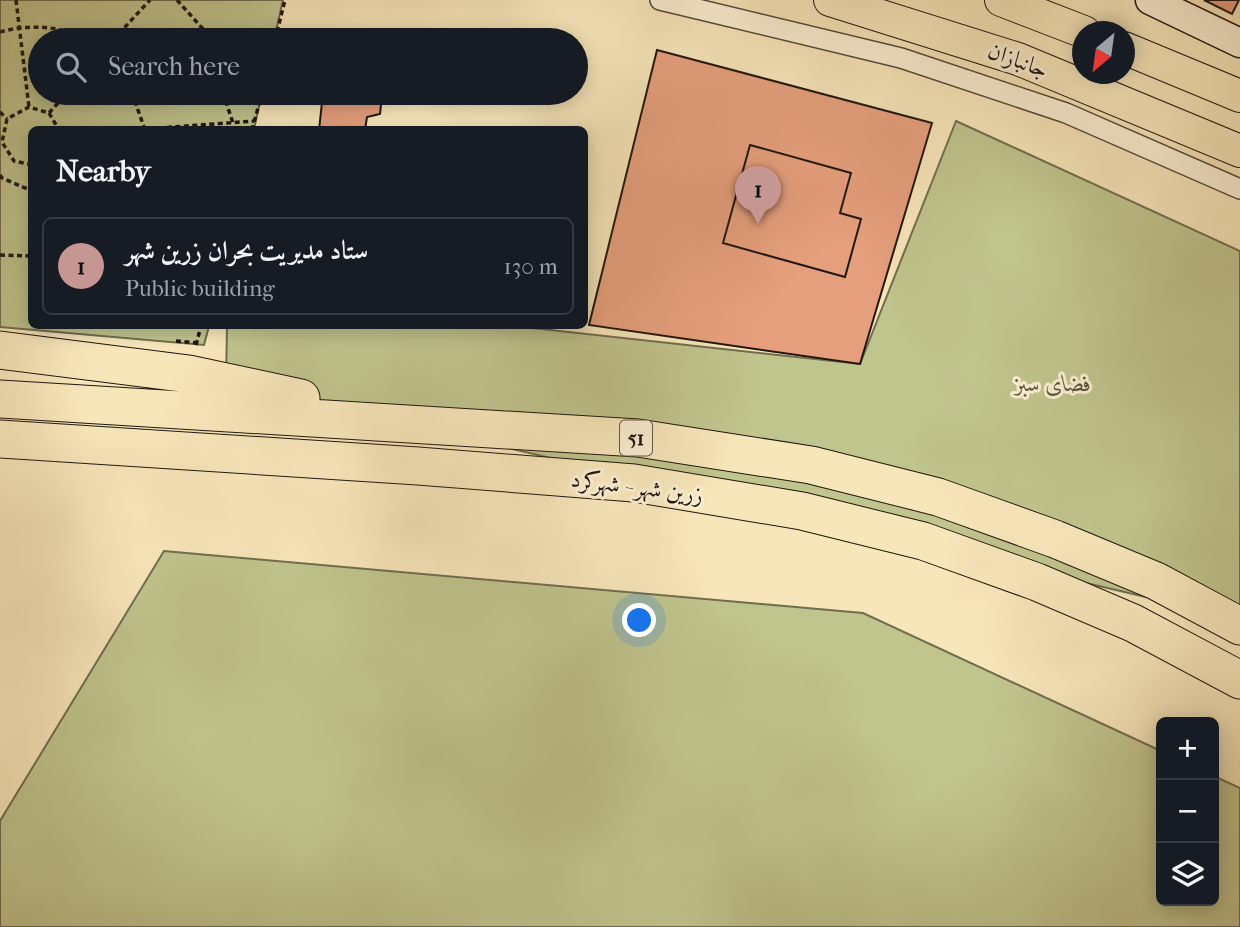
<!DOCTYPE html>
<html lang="en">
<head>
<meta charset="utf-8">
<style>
  body { margin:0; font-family:"IM FELL French Canon",Amiri,serif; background:#20242c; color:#f1f3f6 }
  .controls { position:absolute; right:21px; bottom:21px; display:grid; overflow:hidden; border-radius:10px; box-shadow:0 4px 18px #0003 }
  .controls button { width:63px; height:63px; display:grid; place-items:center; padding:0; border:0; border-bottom:2px solid #363941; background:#171b24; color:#f1f3f6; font:35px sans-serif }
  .compass { position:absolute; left:1072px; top:21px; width:63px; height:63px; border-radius:50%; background:#171b24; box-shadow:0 4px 18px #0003; rotate:209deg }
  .you { position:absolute; left:640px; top:621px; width:24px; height:24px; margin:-18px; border:5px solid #fff; border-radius:50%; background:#1a73e8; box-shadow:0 0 0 10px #1a73e833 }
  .badge { display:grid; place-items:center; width:46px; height:46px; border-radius:50%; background:#c59692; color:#111; font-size:23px; font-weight:700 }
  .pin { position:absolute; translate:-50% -58px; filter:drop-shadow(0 2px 4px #0008) }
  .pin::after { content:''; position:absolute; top:37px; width:24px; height:21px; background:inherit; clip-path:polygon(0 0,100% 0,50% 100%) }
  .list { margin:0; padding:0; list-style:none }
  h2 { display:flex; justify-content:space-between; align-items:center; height:91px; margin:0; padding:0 28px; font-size:30px }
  h2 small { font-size:23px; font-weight:400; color:#9ea1a6 }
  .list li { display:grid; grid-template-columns:46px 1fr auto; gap:21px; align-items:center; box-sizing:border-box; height:98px; margin:0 14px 14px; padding:0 14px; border:2px solid #363941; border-radius:10px }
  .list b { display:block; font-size:26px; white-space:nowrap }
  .list p { margin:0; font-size:23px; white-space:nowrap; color:#9ea1a6 }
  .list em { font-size:23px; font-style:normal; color:#9ea1a6 }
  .icon { flex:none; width:38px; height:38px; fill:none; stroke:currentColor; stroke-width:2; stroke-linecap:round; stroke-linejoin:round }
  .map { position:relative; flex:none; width:1240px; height:927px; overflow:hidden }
  .search { position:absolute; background:#171b24; box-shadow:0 4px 18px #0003; left:28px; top:28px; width:560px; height:77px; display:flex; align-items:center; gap:18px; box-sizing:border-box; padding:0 24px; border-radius:38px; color:#9ea1a6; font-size:26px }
  .panel { position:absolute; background:#171b24; box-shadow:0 4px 18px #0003; left:28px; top:126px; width:560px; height:203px; border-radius:10px }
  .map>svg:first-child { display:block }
</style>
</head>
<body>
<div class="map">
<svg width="1240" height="927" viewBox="0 0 1240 927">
  <rect width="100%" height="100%" fill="#f7e6ba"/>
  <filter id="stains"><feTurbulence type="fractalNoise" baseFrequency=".00286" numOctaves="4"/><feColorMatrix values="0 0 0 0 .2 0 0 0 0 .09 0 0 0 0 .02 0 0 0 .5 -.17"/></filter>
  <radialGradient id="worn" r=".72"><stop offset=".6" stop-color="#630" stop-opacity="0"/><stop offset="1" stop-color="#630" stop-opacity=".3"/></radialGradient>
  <path fill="#c0c48d" stroke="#706d4e" stroke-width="2" d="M 0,0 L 283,0 L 274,40 L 40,40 L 40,93 L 262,93 L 254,129 L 32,130 L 32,326 L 209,326 L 204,345 L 0,327 Z
    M 956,121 L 1240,251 L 1240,619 L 226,382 L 227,326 L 514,326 L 860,364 Z
    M 164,551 L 863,613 L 1161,751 L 1161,901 L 1214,901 L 1214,776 L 1240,788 L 1240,927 L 0,927 L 0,821 Z"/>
  <path fill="#e69f7d" stroke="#1f160e" stroke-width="2" d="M 1204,0 L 1239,0 L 1232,14 Z
    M 657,50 L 932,123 L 860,364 L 589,325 Z
    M 323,93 L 380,93 L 382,95 L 380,114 L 367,117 L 365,130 L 319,130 Z
    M 750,145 L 851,173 L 840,213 L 861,219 L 845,277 L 723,243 Z"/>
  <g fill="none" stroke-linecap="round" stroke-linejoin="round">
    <g stroke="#554a39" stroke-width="22">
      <path id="street" d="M 660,0 L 901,58 L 1066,113 L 1240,189"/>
    </g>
    <g stroke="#1f160e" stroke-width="31">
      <path id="secondary" d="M 1150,0 L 1240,43"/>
    </g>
    <g stroke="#1f160e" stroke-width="34">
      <path id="primary" d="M 830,0 L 1018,59 L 1240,151
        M 1001,0 L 1084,32
        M 1124,48 L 1240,96"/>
    </g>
    <g stroke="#1f160e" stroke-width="39">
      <path id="highway" d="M 0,350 L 189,374 L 301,398
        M 0,399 L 638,438 L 811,465 L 938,497 L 1055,539 L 1156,581 L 1240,626
        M 0,439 L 418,466 L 634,483 L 802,511 L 923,541 L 1037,582 L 1133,623 L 1240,680"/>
    </g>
    <path stroke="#1f160e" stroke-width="3.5" stroke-dasharray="5 3.5" stroke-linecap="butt" d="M 16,0 L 29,107
      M 177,0 L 203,29 L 207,40
      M 0,32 C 25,25 61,24 83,40
      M 113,40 L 150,0
      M 275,40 L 285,0
      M 132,93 L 145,130
      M 223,93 L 233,123
      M 0,112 L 7,119
      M 49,113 L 67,93
      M 133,130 L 254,121
      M 252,130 L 262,93
      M 32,165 L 14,161 L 2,142 L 7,119 L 29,107 L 49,113 L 59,130
      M 0,175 L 2,178 L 32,191
      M 0,255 L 32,256
      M 176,341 L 197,343
      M 196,345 L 201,326"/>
    <use href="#street" stroke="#faefd2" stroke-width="19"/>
    <use href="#secondary" stroke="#faefd2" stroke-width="28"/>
    <use href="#primary" stroke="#f7e6ba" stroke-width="32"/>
    <use href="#highway" stroke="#f7e6ba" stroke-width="37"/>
  </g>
  <g text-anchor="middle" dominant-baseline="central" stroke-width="6" stroke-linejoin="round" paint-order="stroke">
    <rect fill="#faefd2" stroke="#615749" stroke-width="2" x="620" y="420.5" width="32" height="35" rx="5"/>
    <g font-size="21" font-weight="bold" fill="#1f160e">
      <text x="636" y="438">51</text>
    </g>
    <g font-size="23" fill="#1f160e" stroke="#faefd2">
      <text transform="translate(1018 60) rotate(20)">جانبازان</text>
      <text transform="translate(637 487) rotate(7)">زرین شهر - شهرکرد</text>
    </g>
    <g font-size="23" font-style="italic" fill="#57533a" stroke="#faefd2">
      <text x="1053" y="383">فضای سبز</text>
    </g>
  </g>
  <rect width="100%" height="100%" filter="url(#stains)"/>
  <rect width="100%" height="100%" fill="url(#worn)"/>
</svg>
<div class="controls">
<button>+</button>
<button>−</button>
<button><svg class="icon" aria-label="layers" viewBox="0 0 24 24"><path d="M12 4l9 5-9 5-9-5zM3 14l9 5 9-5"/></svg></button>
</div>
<svg class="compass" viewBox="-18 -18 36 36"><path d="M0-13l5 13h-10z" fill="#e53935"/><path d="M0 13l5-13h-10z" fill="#9ea1a6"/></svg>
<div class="you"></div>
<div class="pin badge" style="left:758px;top:224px">1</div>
<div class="search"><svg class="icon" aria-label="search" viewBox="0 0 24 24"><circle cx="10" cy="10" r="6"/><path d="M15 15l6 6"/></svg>Search here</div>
<section class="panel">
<h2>Nearby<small></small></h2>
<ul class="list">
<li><span class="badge">1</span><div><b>ستاد مدیریت بحران زرین شهر</b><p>Public building</p></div><em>130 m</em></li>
</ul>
</section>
</div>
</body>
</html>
